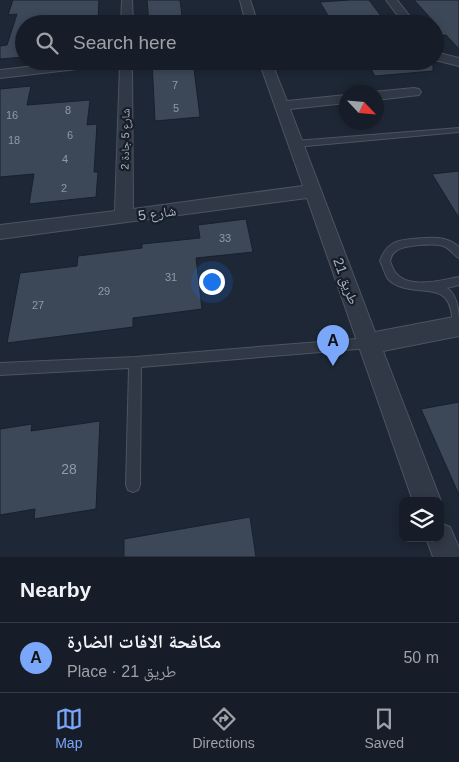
<!DOCTYPE html>
<html lang="en">
<head>
<meta charset="utf-8">
<style>
  body { margin:0; font-family:Helvetica,"Noto Naskh Arabic",sans-serif; background:#232a34; color:#f1f3f6 }
  .controls { position:absolute; right:15px; bottom:15px; display:grid; overflow:hidden; border-radius:10px; box-shadow:0 2px 8px #0003 }
  .controls button { width:45px; height:45px; display:grid; place-items:center; padding:0; border:0; border-bottom:1px solid #353b45; background:#161d28; color:#f1f3f6; font:25px sans-serif }
  .compass { position:absolute; left:339px; top:85px; width:45px; height:45px; border-radius:50%; background:#161d28; box-shadow:0 2px 8px #0003; rotate:116deg }
  .you { position:absolute; left:211px; top:281px; width:18px; height:18px; margin:-12px; border:4px solid #fff; border-radius:50%; background:#1a73e8; box-shadow:0 0 0 8px #1a73e833 }
  .badge { display:grid; place-items:center; width:32px; height:32px; border-radius:50%; background:#7aa7f9; color:#111; font-size:16px; font-weight:700 }
  .pin { position:absolute; translate:-50% -41px; filter:drop-shadow(0 1px 2px #0008) }
  .pin::after { content:''; position:absolute; top:26px; width:18px; height:15px; background:inherit; clip-path:polygon(0 0,100% 0,50% 100%) }
  .list { margin:0; padding:0; list-style:none }
  h2 { display:flex; justify-content:space-between; align-items:center; height:65px; margin:0; padding:0 20px; font-size:21px }
  h2 small { font-size:16px; font-weight:400; color:#9ea2a8 }
  .list li { display:grid; grid-template-columns:32px 1fr auto; gap:15px; align-items:center; box-sizing:border-box; height:70px; padding:0 20px; border-top:1px solid #353b45 }
  .list b { display:block; font-size:19px; white-space:nowrap }
  .list p { margin:0; font-size:16px; white-space:nowrap; color:#9ea2a8 }
  .list em { font-size:16px; font-style:normal; color:#9ea2a8 }
  .icon { flex:none; width:28px; height:28px; fill:none; stroke:currentColor; stroke-width:2; stroke-linecap:round; stroke-linejoin:round }
  .map { position:relative; flex:none; width:459px; height:557px; overflow:hidden }
  .search { position:absolute; background:#161d28; box-shadow:0 2px 8px #0003; left:15px; right:15px; top:15px; height:55px; display:flex; align-items:center; gap:12px; box-sizing:border-box; padding:0 18px; border-radius:28px; color:#9ea2a8; font-size:19px }
  .sheet { height:135px; background:#161d28 }
  nav { display:flex; justify-content:space-around; align-items:center; box-sizing:border-box; height:70px; border-top:1px solid #353b45; background:#161d28; font-size:14px; color:#9ea2a8 }
  nav a { display:grid; justify-items:center; gap:2px }
  nav .on { color:#7aa7f9 }
  .map>svg:first-child { display:block }
</style>
</head>
<body>
<div class="map">
<svg width="459" height="557" viewBox="0 0 459 557">
  <rect width="100%" height="100%" fill="#1e2735"/>
  <path fill="#3c4758" stroke="#19202c" d="M 13,0 L 99,0 L 98,22 L 24,24 L 24,57 L 0,59 L 0,46 L 7,45 L 17,14 L 8,15 Z
    M 147,0 L 180,0 L 183,24 L 149,24 Z
    M 350,0 L 369,0 L 387,24 L 333,24 L 320,2 Z
    M 414,0 L 459,0 L 459,49 L 446,35 L 435,36 L 435,23 Z
    M 152,61 L 193,61 L 200,117 L 155,121 Z
    M 366,61 L 433,61 L 433,71 L 375,76 Z
    M 31,86 L 27,105 L 90,100 L 87,125 L 97,124 L 94,172 L 98,172 L 96,197 L 29,204 L 34,174 L 0,177 L 0,89 Z
    M 459,171 L 459,218 L 432,174 Z
    M 246,219 L 253,252 L 196,258 L 202,309 L 133,318 L 133,327 L 7,343 L 20,273 L 77,266 L 78,256 L 142,248 L 142,244 L 200,238 L 198,225 Z
    M 459,402 L 459,495 L 421,409 Z
    M 100,421 L 96,509 L 34,519 L 35,509 L 0,515 L 0,429 L 32,424 L 31,431 Z
    M 250,517 L 256,557 L 124,557 L 124,539 Z"/>
  <g fill="none" stroke-linecap="round" stroke-linejoin="round">
    <g stroke="#4c5461" stroke-width="2">
      <path id="lane" d="M 459,128 L 459,132 L 295,147 L 291,144 L 295,141 Z
        M 425,238 C 438,237 449,238 459,247 L 459,258 C 453,255 450,248 443,246 C 434,243 403,245 396,251 C 392,253 391,257 390,261 C 391,264 393,269 395,272 C 408,290 441,280 459,277 L 459,285 L 447,288 C 459,296 459,315 459,330 L 455,328 C 451,319 453,307 446,299 C 436,285 404,296 388,279 C 385,275 383,266 380,261 C 388,238 403,240 425,238 Z
        M 369,338 L 373,339 L 375,343 L 373,347 L 369,348 L 141,367 L 140,485 L 138,490 L 133,492 L 128,490 L 126,485 L 129,368 L 0,375 L 0,363 L 135,357 Z"/>
    </g>
    <g stroke="#4c5461" stroke-width="2">
      <path id="street" d="M 122,0 L 132,0 L 133,24 L 121,24 Z
        M 240,0 L 250,0 L 258,24 L 246,24 Z
        M 386,0 L 397,0 L 416,24 L 404,24 Z
        M 435,52 L 459,58 L 459,66 L 435,60 Z
        M 79,61 L 132,61 L 133,209 L 303,186 L 259,61 L 271,61 L 287,101 L 346,95 L 346,103 L 290,109 L 375,332 L 459,316 L 459,336 L 383,351 L 441,501 L 440,502 L 413,501 L 307,198 L 0,239 L 0,225 L 115,211 L 120,64 L 0,78 L 0,70 Z
        M 414,88 L 419,89 L 421,92 L 419,95 L 376,100 L 376,92 L 373,92 Z
        M 440,523 L 450,527 L 459,548 L 459,557 L 433,557 L 426,538 L 440,538 Z"/>
    </g>
    <use href="#lane" fill="#313946" fill-rule="evenodd"/>
    <use href="#street" fill="#313946" fill-rule="evenodd"/>
  </g>
  <g text-anchor="middle" dominant-baseline="central" stroke-width="4.5" stroke-linejoin="round" paint-order="stroke">
    <g font-size="11" fill="#8f99a8">
      <text x="175" y="85">7</text>
      <text x="176" y="108">5</text>
      <text x="68" y="110">8</text>
      <text x="12" y="115">16</text>
      <text x="70" y="135">6</text>
      <text x="14" y="140">18</text>
      <text x="65" y="159">4</text>
      <text x="64" y="188">2</text>
      <text x="225" y="238">33</text>
      <text x="171" y="277">31</text>
      <text x="104" y="291">29</text>
      <text x="38" y="305">27</text>
    </g>
    <g font-size="11" fill="#abb4c3" stroke="#171e2a">
      <text transform="translate(125 139) rotate(-89)">شارع 5 جادة 2</text>
    </g>
    <g font-size="14" fill="#abb4c3" stroke="#171e2a">
      <text transform="translate(157 213) rotate(-8)">شارع 5</text>
      <text transform="translate(346 281) rotate(70)">طريق 21</text>
    </g>
    <g font-size="14" fill="#8f99a8">
      <text x="69" y="469">28</text>
    </g>
  </g>
</svg>
<div class="controls">
<button><svg class="icon" aria-label="layers" viewBox="0 0 24 24"><path d="M12 4l9 5-9 5-9-5zM3 14l9 5 9-5"/></svg></button>
</div>
<svg class="compass" viewBox="-18 -18 36 36"><path d="M0-13l5 13h-10z" fill="#e53935"/><path d="M0 13l5-13h-10z" fill="#9ea2a8"/></svg>
<div class="you"></div>
<div class="pin badge" style="left:333px;top:366px">A</div>
<div class="search"><svg class="icon" aria-label="search" viewBox="0 0 24 24"><circle cx="10" cy="10" r="6"/><path d="M15 15l6 6"/></svg>Search here</div>
</div>
<section class="sheet">
<h2>Nearby<small></small></h2>
<ul class="list">
<li><span class="badge">A</span><div><b>مكافحة الافات الضارة</b><p>Place · طريق 21</p></div><em>50 m</em></li>
</ul>
</section>
<nav>
<a class="on"><svg class="icon" aria-label="map" viewBox="0 0 24 24"><path d="M3 6l6-2 6 2 6-2v14l-6 2-6-2-6 2zM9 4v14M15 6v14"/></svg>Map</a>
<a><svg class="icon" aria-label="directions" viewBox="0 0 24 24"><path d="M12 3l9 9-9 9-9-9zM9 14v-3h6M13 9l2 2-2 2"/></svg>Directions</a>
<a><svg class="icon" aria-label="saved" viewBox="0 0 24 24"><path d="M7 4h10v16l-5-4-5 4z"/></svg>Saved</a>
</nav>
</body>
</html>
